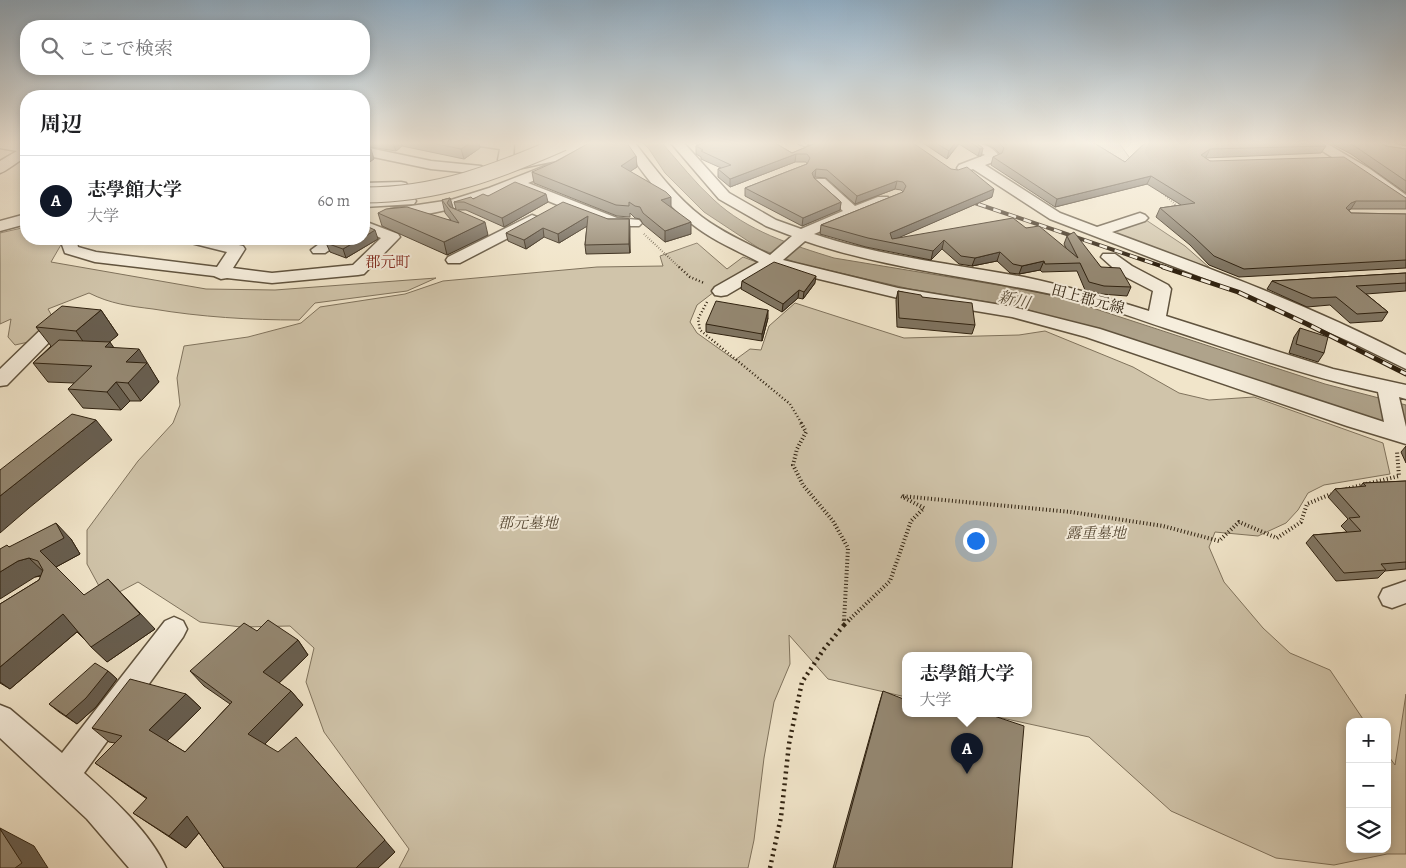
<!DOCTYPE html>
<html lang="ja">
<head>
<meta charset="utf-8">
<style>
  body { margin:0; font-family:Alegreya,"Noto Serif JP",serif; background:#f6f6f6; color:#202124 }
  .controls { position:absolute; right:15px; bottom:15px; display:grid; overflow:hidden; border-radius:10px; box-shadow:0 2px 8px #0003 }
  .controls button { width:45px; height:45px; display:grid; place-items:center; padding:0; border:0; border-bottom:1px solid #e0e0e0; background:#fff; color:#202124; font:25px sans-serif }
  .you { position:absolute; left:975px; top:540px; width:18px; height:18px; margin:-12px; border:4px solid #fff; border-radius:50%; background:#1a73e8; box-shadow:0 0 0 8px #1a73e833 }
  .badge { display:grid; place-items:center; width:32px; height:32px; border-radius:50%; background:#111827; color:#fff; font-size:16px; font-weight:700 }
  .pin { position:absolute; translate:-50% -41px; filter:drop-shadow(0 1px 2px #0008) }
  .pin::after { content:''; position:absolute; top:26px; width:18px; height:15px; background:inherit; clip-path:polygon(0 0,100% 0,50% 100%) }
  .popup { position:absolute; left:902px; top:652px; width:130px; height:65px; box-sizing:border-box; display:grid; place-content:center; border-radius:10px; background:#fff; filter:drop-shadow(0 1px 4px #0005); font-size:16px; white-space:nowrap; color:#757577 }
  .popup b { font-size:19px; color:#202124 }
  .popup::after { content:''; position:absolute; left:50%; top:100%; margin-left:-10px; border:10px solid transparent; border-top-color:#fff }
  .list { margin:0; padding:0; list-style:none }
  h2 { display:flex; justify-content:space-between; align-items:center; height:65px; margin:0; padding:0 20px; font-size:21px }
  h2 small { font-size:16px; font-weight:400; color:#757577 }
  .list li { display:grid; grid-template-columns:32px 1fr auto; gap:15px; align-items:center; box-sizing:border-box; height:90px; padding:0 20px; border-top:1px solid #e0e0e0 }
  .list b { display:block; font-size:19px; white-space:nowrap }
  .list p { margin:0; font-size:16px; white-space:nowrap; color:#757577 }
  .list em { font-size:16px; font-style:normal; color:#757577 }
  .icon { flex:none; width:28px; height:28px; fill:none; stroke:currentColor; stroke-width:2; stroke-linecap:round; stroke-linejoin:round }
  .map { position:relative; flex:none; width:1406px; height:868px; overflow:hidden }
  .search { position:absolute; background:#fff; box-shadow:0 2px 8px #0003; left:20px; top:20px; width:350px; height:55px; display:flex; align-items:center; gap:12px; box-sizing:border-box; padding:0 18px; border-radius:20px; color:#757577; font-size:19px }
  .panel { position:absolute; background:#fff; box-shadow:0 2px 8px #0003; left:20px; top:90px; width:350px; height:155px; border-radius:20px }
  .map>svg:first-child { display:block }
</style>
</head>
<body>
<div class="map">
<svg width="1406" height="868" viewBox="0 0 1406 868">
  <rect width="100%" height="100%" fill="#f1e5ca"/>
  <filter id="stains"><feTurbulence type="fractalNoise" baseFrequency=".004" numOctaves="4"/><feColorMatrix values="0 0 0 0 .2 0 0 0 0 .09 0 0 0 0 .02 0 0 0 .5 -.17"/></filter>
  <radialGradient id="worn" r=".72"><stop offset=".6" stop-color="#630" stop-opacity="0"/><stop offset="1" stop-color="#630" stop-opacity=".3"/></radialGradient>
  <path fill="#d0c4aa" stroke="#80735d" d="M 1084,143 L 1119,143 L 1132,161 L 1119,167 Z
    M 1146,220 L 1185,246 L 1210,268 L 1108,231 Z
    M 26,227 L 26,239 L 62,239 L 62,243 L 51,262 L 206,289 L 275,290 L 436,278 L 407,291 L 315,303 L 299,320 C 250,320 201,317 153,309 C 129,306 111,304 89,293 L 48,309 L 57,325 L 42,339 L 15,345 L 8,337 L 11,319 L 0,324 L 0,233 Z
    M 697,243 L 727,269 L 743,257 L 759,263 L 727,282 L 697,305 L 690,322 L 697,333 L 735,360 L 750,349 L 761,350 L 769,326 L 795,303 L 904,338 L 1019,335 L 1045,331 L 1133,367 L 1179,393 L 1209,400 L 1254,397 L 1383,443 L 1390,474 L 1324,485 L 1308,493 L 1298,510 L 1286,523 L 1258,536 L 1215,532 L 1209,547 L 1224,582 L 1263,628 L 1290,653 L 1330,670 L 1365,722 L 1350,722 L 1350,849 L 1387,849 L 1387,754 L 1395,765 L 1406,694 L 1406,854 L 1387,854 L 1334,865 L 1276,858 L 1171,811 L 1089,737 L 979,713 L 1028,713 L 1028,655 L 906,655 L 906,697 L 828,679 L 789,635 L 790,664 L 774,702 L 764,758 L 754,840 L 748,868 L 399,868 L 409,849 L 324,732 L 306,682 L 314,648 L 290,626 L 241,627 L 200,622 L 138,582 L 106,599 L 87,564 L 87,530 L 138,461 L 173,423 L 180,405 L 177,378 L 184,346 L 248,337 L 301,323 L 320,307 L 405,294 L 443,281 L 597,267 L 663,266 L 660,256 Z"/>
  <path fill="#afa38b" stroke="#7c6f5a" d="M 643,143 L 662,143 C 679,162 695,183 714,200 C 747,231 792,245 834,258 L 1022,289 L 1056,296 L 1325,384 L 1406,405 L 1406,430 L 1023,308 L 910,289 L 797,263 L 760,249 L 704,212 L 665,173 L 649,149 Z"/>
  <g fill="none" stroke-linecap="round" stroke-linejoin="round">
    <g stroke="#60533e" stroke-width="3">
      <path id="minor" d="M 0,143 L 26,145 L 26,157 C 18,161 7,171 0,173 L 0,161 L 17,151 L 0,148 Z
        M 479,143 L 514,143 L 513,162 L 546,155 L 572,143 L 589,143 L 555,161 L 508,171 L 503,170 L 498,160 L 500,149 L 480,146 Z
        M 622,143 L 635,143 C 655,169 676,197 702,217 C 723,233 747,243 770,255 L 792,236 L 766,226 L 719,199 L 671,143 L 684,143 L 729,193 L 776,220 L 801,229 L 843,211 L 815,185 L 813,182 L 815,179 L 825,179 L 855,206 L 878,197 L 888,197 L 890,200 L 888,203 L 814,234 C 882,257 954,264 1024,277 C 1066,286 1108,298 1149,311 L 1153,291 L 1120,274 L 1101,257 L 1103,254 L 1115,254 L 1132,266 L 1168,285 L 1171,289 L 1166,316 L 1333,369 L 1406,385 L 1406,399 L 1399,397 L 1406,427 L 1406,444 L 1347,426 L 1086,337 L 1012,317 L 898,298 L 773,268 L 727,295 L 721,296 L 715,295 L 712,291 L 715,287 L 759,262 C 736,250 712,240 692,224 C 664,203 642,172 622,143 ZM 805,241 C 895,272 997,279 1089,303 C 1115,310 1140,320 1165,328 C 1235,351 1305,376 1378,392 L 1384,422 L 1100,329 L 1013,307 L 898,288 L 783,260 Z
        M 965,143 C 979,143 991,144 1000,157 L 998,160 L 985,165 L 1060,213 L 1097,227 L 1140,213 L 1145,215 L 1148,218 L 1145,221 L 1112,232 C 1212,269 1311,306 1406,355 L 1406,369 L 1355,344 L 1230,288 L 1050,219 L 973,169 L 964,172 L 959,171 L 957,168 L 959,165 L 985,155 Z
        M 1310,143 L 1326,143 L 1370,169 L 1406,195 L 1406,206 L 1401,205 L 1360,175 Z
        M 364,147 L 431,161 L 481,166 L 488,170 L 481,174 L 431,169 L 364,155 Z
        M 553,163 L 558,164 L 560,167 L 558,170 L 528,183 L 617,218 L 639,220 L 642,223 L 639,226 L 610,226 L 516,188 C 475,204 435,215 391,219 L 386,217 L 383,214 L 386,211 L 391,209 L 451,200 L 489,188 Z
        M 401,182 L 406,183 L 408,186 L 406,189 L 364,191 L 364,183 Z
        M 409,197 L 414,198 L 416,201 L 414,204 L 364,207 L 364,199 Z
        M 26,214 L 26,224 L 0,231 L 0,221 Z
        M 532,215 L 537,217 L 540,220 L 537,223 L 460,263 L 448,263 L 446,260 L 448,257 Z
        M 364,221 L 398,234 L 400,237 L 364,274 L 358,275 L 272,283 L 227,278 L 221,279 L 214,276 L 95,262 L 65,253 L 60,239 L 76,239 L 78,247 L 96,252 L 217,267 L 227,252 L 187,242 L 185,239 L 213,239 L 243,246 L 245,249 L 233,268 L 272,273 L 353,265 L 381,238 L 364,231 Z
        M 326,239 L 345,239 L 325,253 L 313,253 L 311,250 Z
        M 64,312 L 70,313 L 73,317 L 70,321 L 7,385 L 0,386 L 0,369 L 58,313 Z
        M 1406,581 L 1406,603 L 1392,608 L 1383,605 L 1379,597 L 1383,589 Z
        M 174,617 L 183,621 L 187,629 L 183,637 L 84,773 C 112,798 151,833 166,868 L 129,868 L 87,819 L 0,738 L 0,705 L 10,709 L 62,753 L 165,621 Z"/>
    </g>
    <path stroke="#302210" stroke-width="2" stroke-dasharray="0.5 2" stroke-linecap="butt" d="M 1160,191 L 1176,205 L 1169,208
      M 644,234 L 680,268"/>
    <path stroke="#302210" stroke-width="2.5" stroke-dasharray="1 2.5" stroke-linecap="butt" d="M 679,267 L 690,277 L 704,283
      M 707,302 L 698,319 L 700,330 L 790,404 L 802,424"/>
    <path stroke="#302210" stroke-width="4" stroke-dasharray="1 2.5" stroke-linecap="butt" d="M 801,423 L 806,432 L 797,449 L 793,465 L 803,485 L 833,521 L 848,548 L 844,621
      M 1346,489 L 1399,476 L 1397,452
      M 848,621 L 890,581 L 911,521 L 924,508 L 901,496 L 1071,512 L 1163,526 L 1219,541 L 1239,522 L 1277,538 L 1301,522 L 1307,504 L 1331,494"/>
    <path stroke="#302210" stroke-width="4.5" stroke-dasharray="2 4" stroke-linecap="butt" d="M 844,625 L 849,620
      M 770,868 L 781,817 L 789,744 L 802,682 L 824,649 L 844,625 L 844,620"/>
    <use href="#minor" fill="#f6eedd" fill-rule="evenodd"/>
    <g stroke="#302210" stroke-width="4">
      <path id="rail-far1" d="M 799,143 L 823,151
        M 963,199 L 1167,268"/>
    </g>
    <g stroke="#302210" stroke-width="5">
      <path id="rail" d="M 1163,267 L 1238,292 L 1307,324 L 1406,374"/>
    </g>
    <use href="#rail-far1" stroke="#f6eedd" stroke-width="2.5" stroke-dasharray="8" stroke-linecap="butt"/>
    <use href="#rail" stroke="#f6eedd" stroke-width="3" stroke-dasharray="10" stroke-linecap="butt"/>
    <g stroke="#60533e" stroke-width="17" stroke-linecap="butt">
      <path id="minor-bridge" d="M 364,195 C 437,195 497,172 563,143"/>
    </g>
    <use href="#minor-bridge" stroke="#f6eedd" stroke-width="15"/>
  </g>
  <path fill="#7f7461" stroke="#302210" d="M 364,143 L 479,143 L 480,148 L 464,159 L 402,146 L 396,151 L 364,146 Z
    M 695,143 L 775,143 L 792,153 L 816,143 L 992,197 L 897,238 L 1026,228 L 1066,248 L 1064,244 L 1067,236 L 1101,267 L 1131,287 L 1127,296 L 1101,294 L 1085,290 L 1077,271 L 1042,272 L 1040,270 L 1019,274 L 1010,273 L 997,261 L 972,266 L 959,264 L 942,249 L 931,260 L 866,247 L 820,234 L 821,225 L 903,192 L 901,190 L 895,189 L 855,204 L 826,178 L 815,177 L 814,178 L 841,202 L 840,210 L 802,226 L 745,196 L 745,188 L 807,164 L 806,162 L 795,162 L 730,187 L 718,177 L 718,169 L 721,168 L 701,159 L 701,157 L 696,154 L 696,146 L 698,145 Z
    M 923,143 L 976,143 L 983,148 L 981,156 L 978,156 L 959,144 L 947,159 Z
    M 983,143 L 1094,143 L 1125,162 L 1145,143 L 1326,146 L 1321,153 L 1205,158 L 1210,161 L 1406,198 L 1406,209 L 1351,209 L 1349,210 L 1351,213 L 1406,214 L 1406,268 L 1239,277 L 1209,265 L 1190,245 L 1156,217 L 1160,208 L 1181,205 L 1147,184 L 1055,207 L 991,165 L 993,157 L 1000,154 L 994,148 Z
    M 1330,143 L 1381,143 L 1386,146 L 1406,149 L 1406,193 L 1351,154 Z
    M 1394,143 L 1406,143 L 1406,146 Z
    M 636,156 L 637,167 L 630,171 L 671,207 L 691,234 L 665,242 L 643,224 L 640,219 L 635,218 L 630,213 L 630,217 L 617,216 L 534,183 L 532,172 Z
    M 488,196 L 548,202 L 504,227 L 466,210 L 458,210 L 488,235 L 447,255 L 382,226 L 378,213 L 451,220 L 445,213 L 442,200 L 450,198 L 453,208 L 456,209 L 454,202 Z
    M 608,219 L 629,219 L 630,253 L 586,254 L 585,245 L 587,226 L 559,243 L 544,237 L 526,249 L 508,241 L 506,233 Z
    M 378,239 L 346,258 L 330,252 L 326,243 Z
    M 1406,273 L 1406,291 L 1366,294 L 1388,312 L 1382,321 L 1350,323 L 1330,305 L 1307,307 L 1267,289 L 1272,281 Z
    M 742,281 L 815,283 L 803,299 L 798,298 L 782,312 L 741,289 Z
    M 898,291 L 922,297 L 975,325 L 972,334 L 897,327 L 896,300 Z
    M 101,310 L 118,335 L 109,342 L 114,348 L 151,368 L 150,368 L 159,382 L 141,401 L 130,401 L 121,410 L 83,408 L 68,389 L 74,383 L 48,382 L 33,363 L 51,346 L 36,327 Z
    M 768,318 L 762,341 L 706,332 L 706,324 Z
    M 1300,328 L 1324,353 L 1318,362 L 1289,353 L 1294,337 Z
    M 1406,446 L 1406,463 L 1401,452 Z
    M 1406,481 L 1406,569 L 1385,571 L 1378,578 L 1336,581 L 1306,543 L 1313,535 L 1347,532 L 1341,526 L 1348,519 L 1328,497 L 1335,489 L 1360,487 L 1363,483 Z
    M 71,539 L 80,554 L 56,567 L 84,595 L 155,629 L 107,662 L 77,632 L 10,689 L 0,683 L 0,604 L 39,580 L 41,576 L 35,577 L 9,547 Z
    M 257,631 L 298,640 L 308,655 L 279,683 L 291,691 L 303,705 L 265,744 L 395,852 L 378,868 L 224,868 L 199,833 L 186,848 L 133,813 L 147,799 L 95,763 L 115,743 L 109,742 L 92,728 L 186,694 L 201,708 L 167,741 L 185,752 L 230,704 L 204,686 L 190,671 Z
    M 108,671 L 117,679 L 96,707 L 77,724 L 59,712 L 49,704 Z
    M 883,691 L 1012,868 L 833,868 L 879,704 Z"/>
  <path fill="#685e4f" stroke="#302210" d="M 393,143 L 402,143 L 402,146 L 396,151 Z
    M 470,143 L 479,143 L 480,148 L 464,159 L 461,149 Z
    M 955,143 L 959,143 L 947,159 L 949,151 Z
    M 983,148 L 981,156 L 978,156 L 980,149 Z
    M 371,149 L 374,159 L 364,166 L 364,154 Z
    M 1210,149 L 1206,157 L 1197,162 L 1201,155 Z
    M 796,154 L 795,162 L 730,187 L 730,179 Z
    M 636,156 L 637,167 L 622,177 L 621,166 Z
    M 816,169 L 815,177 L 811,181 L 812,173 Z
    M 1151,176 L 1147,184 L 1055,207 L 1057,199 Z
    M 897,181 L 895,189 L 855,204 L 857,196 Z
    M 994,189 L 992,197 L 889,242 L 890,233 Z
    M 546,194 L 548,202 L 504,227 L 502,218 Z
    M 671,197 L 671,209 L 661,200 Z
    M 450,198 L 454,211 L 447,203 Z
    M 1356,201 L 1351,209 L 1345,211 L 1346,208 L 1351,203 Z
    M 841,202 L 840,210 L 802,226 L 803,218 Z
    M 588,216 L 589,225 L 559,243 L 558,234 Z
    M 629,219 L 630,228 L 630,253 L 629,244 Z
    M 485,222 L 488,235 L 447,255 L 444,242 Z
    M 691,222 L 691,234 L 665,242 L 665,231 Z
    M 543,228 L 544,237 L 526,249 L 524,240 Z
    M 375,230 L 378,239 L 346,258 L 343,249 L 360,239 L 364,239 L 364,237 Z
    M 944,240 L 942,249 L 931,260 L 933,251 Z
    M 1000,252 L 997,261 L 972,266 L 975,258 Z
    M 1044,261 L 1040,270 L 1019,274 L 1022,266 Z
    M 816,276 L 815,283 L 803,299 L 804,292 Z
    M 799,290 L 798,298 L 782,312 L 783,304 Z
    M 101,310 L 118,335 L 93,356 L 76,331 Z
    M 768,310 L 768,318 L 762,341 L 762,334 Z
    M 110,342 L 123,361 L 105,347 Z
    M 139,349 L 159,382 L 141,401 L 128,383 L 126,362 Z
    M 116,382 L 130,401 L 121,410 L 107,392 Z
    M 96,420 L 112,440 L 29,508 L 0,533 L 0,496 Z
    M 56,523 L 71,539 L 80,554 L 56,567 L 40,551 Z
    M 29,558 L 46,574 L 35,577 L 0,599 L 0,572 L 18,561 Z
    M 108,579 L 155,629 L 107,662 L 91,647 Z
    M 63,614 L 79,630 L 10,689 L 0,682 L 0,667 Z
    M 298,640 L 308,655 L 275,687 L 263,672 Z
    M 108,671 L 117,679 L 96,707 L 77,724 L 66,716 Z
    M 291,691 L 303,705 L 261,748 L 248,734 Z
    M 186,694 L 201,708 L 165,743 L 149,730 Z
    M 308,751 L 395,852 L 378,868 L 356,868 Z
    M 187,816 L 203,828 L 186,848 L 169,836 Z
    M 0,828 L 34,846 L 48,868 L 15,868 Z"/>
  <path fill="#948771" stroke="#302210" d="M 432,143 L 470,143 L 461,149 Z
    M 589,143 L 627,143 L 636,156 L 621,166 L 666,192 L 671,197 L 661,200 L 691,222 L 665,231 L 643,213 L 640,207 L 635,206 L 629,202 L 629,206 L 616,205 L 532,172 L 557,161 Z
    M 703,143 L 775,143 L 792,153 L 816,143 L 913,143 L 951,169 L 958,170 L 967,167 L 994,189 L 890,233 L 892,239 L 1013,218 L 1026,228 L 1039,226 L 1078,258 L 1067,236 L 1074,232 L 1101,267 L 1120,268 L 1131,287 L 1104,286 L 1089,282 L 1080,263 L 1045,264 L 1044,261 L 1022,266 L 1013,264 L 1000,252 L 975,258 L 961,256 L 944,240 L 933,251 L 868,238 L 821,225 L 903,192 L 906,186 L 903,182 L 897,181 L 857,196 L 827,170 L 816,169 L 812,173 L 814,178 L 841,202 L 803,218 L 745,188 L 807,164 L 810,158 L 807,154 L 796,154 L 730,179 L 718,169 L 731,165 L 701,151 L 703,150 L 696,146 Z
    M 936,143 L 955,143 L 949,151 Z
    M 972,143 L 976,143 L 983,148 L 980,149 Z
    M 999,143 L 1094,143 L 1125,162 L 1145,143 L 1322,143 L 1326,146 L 1210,149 L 1201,155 L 1210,161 L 1344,157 L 1406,198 L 1406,201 L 1356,201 L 1351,203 L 1346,208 L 1351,213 L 1406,214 L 1406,260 L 1244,269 L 1214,256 L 1194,237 L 1160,208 L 1195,203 L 1151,176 L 1057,199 L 993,157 L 1002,153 L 1004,148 Z
    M 1349,143 L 1381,143 L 1386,146 L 1406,149 L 1406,181 L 1356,147 Z
    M 364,148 L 371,149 L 364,154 Z
    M 515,182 L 546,194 L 502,218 L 464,202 L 454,202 L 471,197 L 473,199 L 483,194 L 488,196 Z
    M 450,198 L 447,203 L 450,207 L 485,222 L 444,242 L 378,213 L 386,209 L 407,207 L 459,223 L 442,200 Z
    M 563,202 L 608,219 L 629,219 L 629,244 L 585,245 L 588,216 L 558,234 L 543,228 L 524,240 L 506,233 Z
    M 364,225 L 375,230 L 364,237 Z
    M 333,239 L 360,239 L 343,249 L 326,243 Z
    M 774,262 L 816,276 L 804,292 L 799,290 L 783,304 L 742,281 Z
    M 1406,273 L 1406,283 L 1356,286 L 1388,312 L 1357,314 L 1336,297 L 1312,298 L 1272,281 Z
    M 898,291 L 921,295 L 922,297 L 972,303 L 975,325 L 899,318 Z
    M 716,301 L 768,310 L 762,334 L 706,324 Z
    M 62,306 L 101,310 L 76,331 L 36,327 Z
    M 1300,328 L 1328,337 L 1324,353 L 1296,344 Z
    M 59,340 L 110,342 L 105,347 L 139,349 L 126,362 L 147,363 L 128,383 L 116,382 L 107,392 L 68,389 L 92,366 L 33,363 Z
    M 72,414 L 96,420 L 0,496 L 0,470 Z
    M 1406,481 L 1406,562 L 1381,564 L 1386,570 L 1344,573 L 1313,535 L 1361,531 L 1349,518 L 1360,517 L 1335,489 L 1366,486 L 1363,483 Z
    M 56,523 L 64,538 L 40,551 L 84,595 L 108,579 L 140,614 L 91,647 L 63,614 L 0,667 L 0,604 L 39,580 L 43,570 L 38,561 L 29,558 L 18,561 L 0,572 L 0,549 L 7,545 L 9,547 Z
    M 268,620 L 298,640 L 263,672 L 291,691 L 248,734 L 278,752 L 296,737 L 385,840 L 356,868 L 224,868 L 187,816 L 169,836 L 133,813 L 147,798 L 95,763 L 122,736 L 92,728 L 130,679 L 186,694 L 149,730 L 185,752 L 232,702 L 190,671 L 244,623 L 257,631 Z
    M 95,663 L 108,671 L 86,698 L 66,716 L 49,704 Z
    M 883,691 L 906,700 L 906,713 L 985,713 L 1024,726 L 1012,868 L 835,868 Z
    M 0,829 L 22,863 L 15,868 L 0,868 Z"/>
  <linearGradient id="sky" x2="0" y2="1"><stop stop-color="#91adc3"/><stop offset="0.54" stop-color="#f9f3e7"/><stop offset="1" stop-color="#f9f3e7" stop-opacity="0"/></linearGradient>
  <rect width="1406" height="265" fill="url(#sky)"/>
  <g text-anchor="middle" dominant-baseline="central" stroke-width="4" stroke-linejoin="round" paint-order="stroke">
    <g font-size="15" fill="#7a1f14" stroke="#f6eedd">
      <text x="388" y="262">郡元町</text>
    </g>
    <g font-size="15" fill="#302210" stroke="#f6eedd">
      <text transform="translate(1088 299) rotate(15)">田上郡元線</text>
    </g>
    <g font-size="15" font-style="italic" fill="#584a36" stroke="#f6eedd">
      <text x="528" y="523">郡元墓地</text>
      <text x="1096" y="533">露重墓地</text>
    </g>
    <g font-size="16" font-style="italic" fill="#5c4f3b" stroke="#f6eedd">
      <text transform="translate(1014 300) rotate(12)">新川</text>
    </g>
  </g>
  <rect width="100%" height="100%" filter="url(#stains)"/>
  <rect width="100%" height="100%" fill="url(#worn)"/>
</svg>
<div class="controls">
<button>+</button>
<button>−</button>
<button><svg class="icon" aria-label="layers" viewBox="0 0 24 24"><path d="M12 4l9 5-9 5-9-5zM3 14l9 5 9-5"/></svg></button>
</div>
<div class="you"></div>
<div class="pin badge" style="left:967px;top:774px">A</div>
<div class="popup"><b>志學館大学</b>大学</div>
<div class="search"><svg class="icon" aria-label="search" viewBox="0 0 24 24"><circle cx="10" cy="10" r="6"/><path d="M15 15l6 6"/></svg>ここで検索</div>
<section class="panel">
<h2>周辺<small></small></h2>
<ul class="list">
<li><span class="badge">A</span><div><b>志學館大学</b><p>大学</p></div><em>60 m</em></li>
</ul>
</section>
</div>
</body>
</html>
